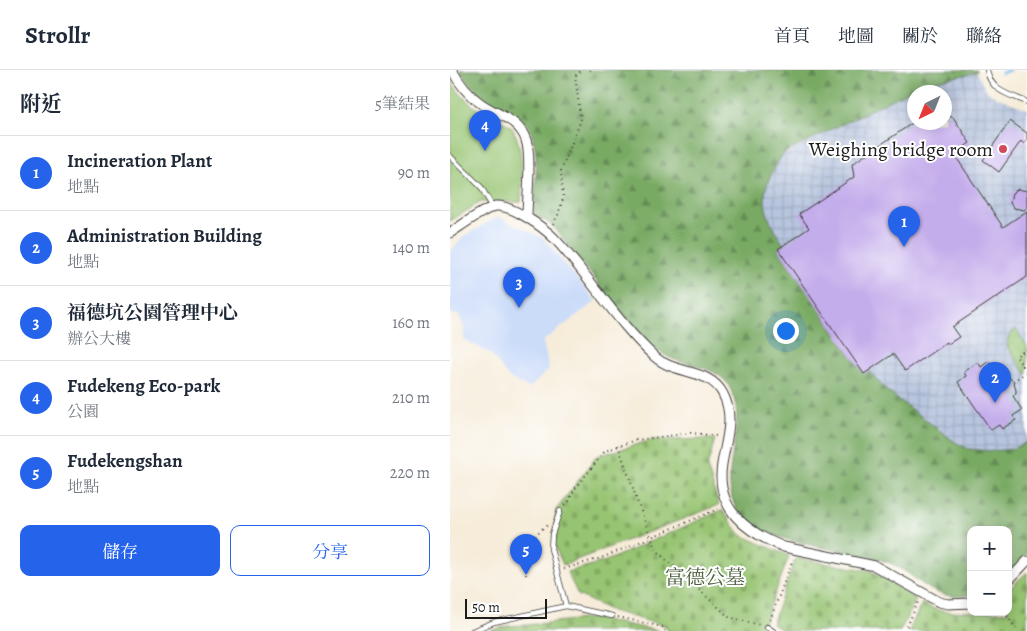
<!DOCTYPE html>
<html lang="zh-TW">
<head>
<meta charset="utf-8">
<style>
  body { margin:0; font-family:Alegreya,"Noto Serif TC",serif; background:#f6f6f7; color:#1f2937 }
  .controls { position:absolute; right:15px; bottom:15px; display:grid; overflow:hidden; border-radius:10px; box-shadow:0 2px 12px #0003 }
  .controls button { width:45px; height:45px; display:grid; place-items:center; padding:0; border:0; border-bottom:1px solid #e0e1e3; background:#fff; color:#1f2937; font:25px sans-serif }
  .compass { position:absolute; left:457px; top:15px; width:45px; height:45px; border-radius:50%; background:#fff; box-shadow:0 2px 12px #0003; rotate:223deg }
  .scale { position:absolute; left:15px; bottom:12px; width:82px; box-sizing:border-box; padding-left:5px; border:2px solid #1c1c1c; border-top:0; font-size:14px; line-height:18px; white-space:nowrap; color:#1c1c1c; -webkit-text-stroke:4px #fff; paint-order:stroke }
  .you { position:absolute; left:335px; top:260px; width:18px; height:18px; margin:-12px; border:4px solid #fff; border-radius:50%; background:#1a73e8; box-shadow:0 0 0 8px #1a73e833 }
  .badge { display:grid; place-items:center; width:32px; height:32px; border-radius:50%; background:#2563eb; color:#fff; font-size:16px; font-weight:700 }
  .pin { position:absolute; translate:-50% -41px; filter:drop-shadow(0 1px 2px #0008) }
  .pin::after { content:''; position:absolute; top:26px; width:18px; height:15px; background:inherit; clip-path:polygon(0 0,100% 0,50% 100%) }
  .list { margin:0; padding:0; list-style:none }
  h2 { display:flex; justify-content:space-between; align-items:center; height:65px; margin:0; padding:0 20px; font-size:21px }
  h2 small { font-size:16px; font-weight:400; color:#747a83 }
  .list li { display:grid; grid-template-columns:32px 1fr auto; gap:15px; align-items:center; box-sizing:border-box; height:75px; padding:0 20px; border-top:1px solid #e0e1e3 }
  .list b { display:block; font-size:19px; white-space:nowrap }
  .list p { margin:0; font-size:16px; white-space:nowrap; color:#747a83 }
  .list em { font-size:16px; font-style:normal; color:#747a83 }
  .actions { display:flex; gap:10px; padding:15px 20px }
  .actions a { flex:1; padding:11px 0; border:1px solid #2563eb; border-radius:10px; text-align:center; font-size:18px; color:#2563eb }
  .actions .main { background:#2563eb; color:#fff }
  .map { position:relative; flex:none; width:577px; height:561px; overflow:hidden }
  header { display:flex; align-items:center; gap:30px; box-sizing:border-box; height:70px; padding:0 25px; background:#fff; border-bottom:1px solid #e0e1e3 }
  header strong { font-size:24px }
  nav { display:flex; gap:28px; margin-inline-start:auto; font-size:18px }
  main { display:flex }
  aside { flex:1; background:#fff }
  .map>svg:first-child { display:block }
</style>
</head>
<body>
<header>
<strong>Strollr</strong>
<nav><a>首頁</a><a>地圖</a><a>關於</a><a>聯絡</a></nav>
</header>
<main>
<aside>
<h2>附近<small>5筆結果</small></h2>
<ul class="list">
<li><span class="badge">1</span><div><b>Incineration Plant</b><p>地點</p></div><em>90 m</em></li>
<li><span class="badge">2</span><div><b>Administration Building</b><p>地點</p></div><em>140 m</em></li>
<li><span class="badge">3</span><div><b>福德坑公園管理中心</b><p>辦公大樓</p></div><em>160 m</em></li>
<li><span class="badge">4</span><div><b>Fudekeng Eco-park</b><p>公園</p></div><em>210 m</em></li>
<li><span class="badge">5</span><div><b>Fudekengshan</b><p>地點</p></div><em>220 m</em></li>
</ul>
<div class="actions"><a class="main">儲存</a><a>分享</a></div>
</aside>
<div class="map">
<svg width="577" height="561" viewBox="0 0 577 561">
  <defs>
    <pattern id="industrial-grid" width="8" height="8" patternUnits="userSpaceOnUse" patternTransform="scale(1.25)"><rect width="8" height="8" fill="#b7c5de"/><path d="M0 4h8M4 0v8" fill="none" stroke="#9da9be"/></pattern>
    <pattern id="grass-dots" width="8" height="8" patternUnits="userSpaceOnUse" patternTransform="scale(1.25)"><rect width="8" height="8" fill="#97c472"/><path d="M2 2h.1M6 6h.1" fill="none" stroke="#82a862" stroke-width="1.8" stroke-linecap="round"/></pattern>
    <pattern id="forest-firs" width="22" height="20" patternUnits="userSpaceOnUse" patternTransform="scale(1.25)"><rect width="22" height="20" fill="#79aa64"/><path d="M5 1l3.5 6h-7zM16 11l3.5 6h-7z" fill="#628a52"/></pattern>
    <pattern id="cemetery-stones" width="16" height="16" patternUnits="userSpaceOnUse" patternTransform="scale(1.25)"><rect width="16" height="16" fill="#97c472"/><path d="M2 7V4a2 2 0 0 1 4 0v3zM10 15v-3a2 2 0 0 1 4 0v3z" fill="#82a862"/></pattern>
  </defs>
  <rect width="100%" height="100%" fill="#fff"/>
  <filter id="ink" filterUnits="userSpaceOnUse"><feTurbulence type="fractalNoise" baseFrequency=".02" numOctaves="2"/><feDisplacementMap in="SourceGraphic" scale="10" xChannelSelector="R" yChannelSelector="G"/><feConvolveMatrix kernelMatrix="1 2 1 2 8 2 1 2 1" color-interpolation-filters="sRGB"/></filter>
  <filter id="wash" filterUnits="userSpaceOnUse"><feTurbulence type="fractalNoise" baseFrequency=".0096" numOctaves="4" result="noise"/><feDisplacementMap in="SourceGraphic" scale="20" xChannelSelector="R" yChannelSelector="G"/><feGaussianBlur stdDeviation="1.12" result="paint"/><feColorMatrix in="noise" values="0 0 0 0 0 0 0 0 0 0 0 0 0 0 0 0 0 1.4 0 .05"/><feComposite in="paint" operator="in"/></filter>
  <g filter="url(#wash)">
    <rect width="100%" height="100%" fill="#f6ecd9"/>
    <path fill="#cbdcf9" d="M 48,147 L 93,168 L 146,231 L 93,271 L 99,299 L 80,318 L 59,308 L 41,284 L 14,269 L 14,258 L 9,245 L 0,244 L 0,182 L 14,166 Z"/>
    <path fill="url(#industrial-grid)" fill-rule="evenodd" d="M 527,2 L 532,13 L 537,21 L 544,26 L 577,39 L 577,372 L 563,379 L 542,381 L 518,379 L 505,372 L 437,321 L 419,301 L 414,304 L 328,179 L 334,175 L 322,157 L 315,138 L 315,119 L 321,102 L 334,84 L 473,14 ZM 464,22 L 494,22 L 494,52 L 464,52 Z"/>
    <path fill="url(#grass-dots)" stroke="#5a7047" d="M 566,259 L 577,276 L 577,305 L 558,278 C 556,269 559,264 566,259 Z"/>
    <path fill="url(#forest-firs)" stroke="#4a6340" d="M 10,0 L 527,0 L 527,2 L 473,14 L 334,83 C 308,121 309,137 334,175 L 328,179 L 414,304 L 419,301 L 437,321 L 505,372 L 518,379 L 542,381 L 563,379 L 577,372 L 577,484 L 558,503 L 558,460 L 521,460 L 521,525 C 489,530 480,519 456,502 C 451,499 445,495 440,493 C 401,477 307,477 286,438 C 267,400 298,361 282,323 C 281,320 279,316 277,313 C 261,293 233,297 213,284 C 199,276 189,261 178,249 C 153,219 128,190 105,158 L 96,151 L 84,145 C 84,120 90,90 82,65 C 75,44 55,41 39,30 C 28,23 15,12 10,0 Z"/>
    <path fill="url(#cemetery-stones)" stroke="#5a7047" d="M 265,369 L 257,397 L 269,435 L 113,495 L 103,472 L 106,440 L 147,386 L 202,370 Z
      M 272,440 L 291,465 L 339,486 L 311,561 L 218,561 L 216,556 L 162,541 L 128,525 L 117,502 L 156,491 Z
      M 346,488 L 422,501 L 466,529 L 450,561 L 335,561 L 322,554 Z
      M 577,502 L 577,561 L 459,561 L 472,533 C 488,543 502,543 521,541 L 521,542 L 558,542 L 558,520 Z
      M 143,548 L 210,561 L 39,561 L 57,556 L 78,555 Z"/>
    <path fill="#97c472" stroke="#5a7047" d="M 0,9 C 9,25 23,38 39,46 C 45,49 55,52 60,56 C 74,70 72,113 71,132 L 31,132 L 0,151 Z"/>
    <g fill="none" stroke-linecap="round" stroke-linejoin="round">
      <path stroke="#78b8ec" stroke-width="3" d="M 552,3 L 559,0"/>
    </g>
    <g id="blocks">
      <path fill="#c4adeb" d="M 494,46 L 503,47 L 520,73 L 504,84 L 553,157 L 577,141 L 577,207 L 502,257 L 509,267 L 498,274 L 497,272 L 455,301 L 443,284 L 414,304 L 328,179 L 359,158 L 349,144 L 404,107 L 402,94 L 464,52 L 494,52 Z
        M 560,51 L 577,63 L 577,70 L 574,74 L 571,71 L 549,102 L 533,90 Z
        M 568,119 L 577,121 L 577,138 L 574,140 L 564,138 L 560,133 L 562,123 Z
        M 539,291 L 549,306 L 552,304 L 555,304 L 563,311 L 566,320 L 566,323 L 563,326 L 572,340 L 563,346 L 566,350 L 552,359 L 549,355 L 541,360 L 508,312 L 516,306 L 514,302 L 528,292 L 531,297 Z"/>
    </g>
  </g>
  <g filter="url(#ink)">
    <use href="#blocks" fill-opacity="0" stroke="#3d3b38" stroke-width="1"/>
    <g fill="none" stroke-linecap="round" stroke-linejoin="round">
      <g stroke="#3d3b38" stroke-width="6">
        <path id="lane" d="M 537,0 C 540,21 560,25 577,32
          M 0,86 L 31,117 L 42,136
          M 110,441 L 102,464 L 101,479 L 116,536
          M 317,557 L 323,561
          M 22,561 L 44,552 L 116,536 L 162,546"/>
      </g>
      <g stroke="#3d3b38" stroke-width="11">
        <path id="street" d="M 2,0 C 9,13 17,24 29,32 C 46,45 68,48 76,70 C 82,87 77,129 77,147
          M 0,163 C 9,157 37,137 46,136 C 62,135 93,157 104,168 C 139,205 167,253 205,287 C 225,305 260,298 273,324 C 285,347 276,370 272,394 C 265,439 296,462 334,477 L 425,496 L 489,532 L 498,534 L 521,533
          M 558,511 L 577,491"/>
      </g>
      <path stroke="#3d3b38" stroke-width="2" stroke-dasharray="1 4" stroke-linecap="butt" d="M 140,0 L 145,0
        M 103,154 L 108,145 L 113,128 L 111,101 L 131,50 L 125,6 L 132,0
        M 577,279 L 566,286 L 577,302
        M 572,295 L 577,294
        M 563,311 L 577,302
        M 168,375 L 189,436 L 204,475 L 211,485 L 279,547 L 310,555
        M 115,435 L 119,431 L 124,420 L 155,381 L 186,370 L 241,363 L 268,366
        M 114,499 L 154,487 L 268,439
        M 76,505 C 78,489 80,463 97,456
        M 554,542 L 568,561
        M 168,547 L 213,557 L 215,561
        M 320,550 L 343,489
        M 455,561 L 468,532"/>
      <use href="#lane" stroke="#fff" stroke-width="4.5"/>
      <use href="#street" stroke="#fff" stroke-width="9"/>
    </g>
  </g>
  <circle fill="#d1495b" stroke="#fff" stroke-width="2" cx="553" cy="79" r="5"/>
  <g text-anchor="middle" dominant-baseline="central" stroke-width="4" stroke-linejoin="round" paint-order="stroke">
    <g font-size="20" fill="#1c1c1c" stroke="#fff" text-anchor="end">
      <text x="543" y="79">Weighing bridge room</text>
    </g>
    <g font-size="20" fill="#4d5f3e" stroke="#fff">
      <text x="255" y="507">富德公墓</text>
    </g>
  </g>
</svg>
<div class="controls">
<button>+</button>
<button>−</button>
</div>
<svg class="compass" viewBox="-18 -18 36 36"><path d="M0-13l5 13h-10z" fill="#e53935"/><path d="M0 13l5-13h-10z" fill="#747a83"/></svg>
<div class="scale">50 m</div>
<div class="you"></div>
<div class="pin badge" style="left:454px;top:177px">1</div>
<div class="pin badge" style="left:545px;top:333px">2</div>
<div class="pin badge" style="left:69px;top:238px">3</div>
<div class="pin badge" style="left:35px;top:81px">4</div>
<div class="pin badge" style="left:76px;top:505px">5</div>
</div>
</main>
</body>
</html>
